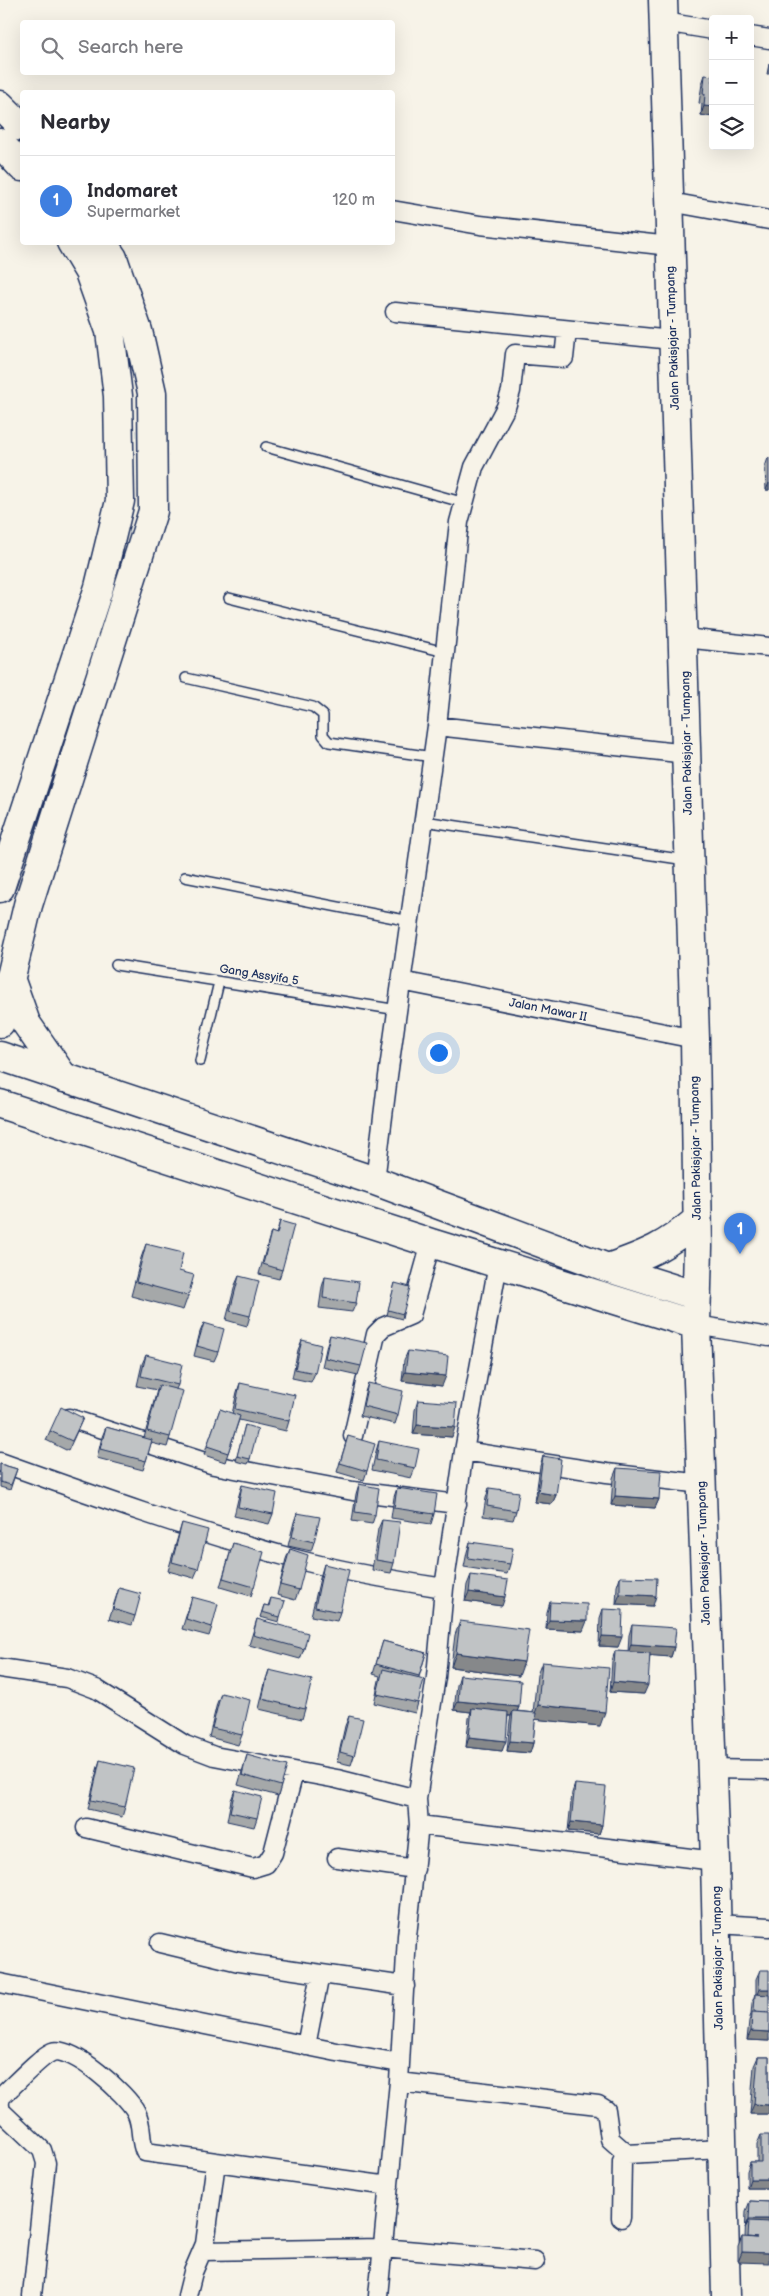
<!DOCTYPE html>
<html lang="en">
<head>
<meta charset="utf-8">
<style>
  body { margin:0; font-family:"Balsamiq Sans",sans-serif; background:#f7f7f7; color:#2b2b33 }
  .controls { position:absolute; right:15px; top:15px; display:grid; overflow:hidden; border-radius:5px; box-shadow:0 5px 20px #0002 }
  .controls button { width:45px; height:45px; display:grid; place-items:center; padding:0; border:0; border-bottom:1px solid #e1e1e2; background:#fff; color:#2b2b33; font:25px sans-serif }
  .you { position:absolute; left:438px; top:1052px; width:18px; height:18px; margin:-12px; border:4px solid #fff; border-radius:50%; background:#1a73e8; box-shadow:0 0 0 8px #1a73e833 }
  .badge { display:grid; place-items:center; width:32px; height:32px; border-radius:50%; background:#2563eb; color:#fff; font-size:16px; font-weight:700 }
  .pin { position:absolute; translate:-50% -41px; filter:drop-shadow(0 1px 2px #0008) }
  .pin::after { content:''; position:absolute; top:26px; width:18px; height:15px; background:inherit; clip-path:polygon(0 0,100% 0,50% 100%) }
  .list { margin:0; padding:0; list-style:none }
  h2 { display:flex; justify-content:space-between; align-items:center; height:65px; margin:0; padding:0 20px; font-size:21px }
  h2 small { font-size:16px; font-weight:400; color:#7c7c81 }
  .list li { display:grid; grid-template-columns:32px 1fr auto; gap:15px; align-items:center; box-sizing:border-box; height:90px; padding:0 20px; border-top:1px solid #e1e1e2 }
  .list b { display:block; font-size:19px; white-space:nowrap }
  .list p { margin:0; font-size:16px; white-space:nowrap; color:#7c7c81 }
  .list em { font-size:16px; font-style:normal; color:#7c7c81 }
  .icon { flex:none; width:28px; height:28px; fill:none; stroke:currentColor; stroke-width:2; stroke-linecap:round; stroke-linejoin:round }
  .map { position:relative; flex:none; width:769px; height:2296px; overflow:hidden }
  .search { position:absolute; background:#fff; box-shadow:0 5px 20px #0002; left:20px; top:20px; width:375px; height:55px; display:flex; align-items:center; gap:12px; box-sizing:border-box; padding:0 18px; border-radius:5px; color:#7c7c81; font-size:19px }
  .panel { position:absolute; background:#fff; box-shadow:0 5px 20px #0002; left:20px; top:90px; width:375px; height:155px; border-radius:5px }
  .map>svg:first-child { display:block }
</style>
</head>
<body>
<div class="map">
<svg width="769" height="2296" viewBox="0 0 769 2296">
  <rect width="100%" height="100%" fill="#f7f3e8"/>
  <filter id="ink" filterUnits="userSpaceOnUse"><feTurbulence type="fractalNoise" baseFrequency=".02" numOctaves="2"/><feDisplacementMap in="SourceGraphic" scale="10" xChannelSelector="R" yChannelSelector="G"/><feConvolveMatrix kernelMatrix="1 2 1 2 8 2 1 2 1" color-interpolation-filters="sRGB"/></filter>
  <g filter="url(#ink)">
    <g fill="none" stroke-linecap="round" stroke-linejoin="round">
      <g stroke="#1b2f5e" stroke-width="12">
        <path id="lane" d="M 266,447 L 465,503
          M 229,598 L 445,652
          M 186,678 L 313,707 L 323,715 L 323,735 L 329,742 L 433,757
          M 424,821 L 686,860
          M 185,877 L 410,921
          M 116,965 L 398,1010
          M 200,1061 L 219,982"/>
      </g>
      <g stroke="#1b2f5e" stroke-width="21">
        <path id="street" d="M 664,22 L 713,30
          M 750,36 L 769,39
          M 670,202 L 769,220
          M 392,210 L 480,225 L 670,246
          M 395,312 L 672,340
          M 684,638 L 769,647
          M 437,726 L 687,754
          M 401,981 L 695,1039
          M 375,1181 L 388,1076 L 437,726 L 459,522 L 474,467 L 506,407 L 511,391 L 515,354 L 564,358 L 567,330
          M 696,1325 L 769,1337
          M 69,1418 L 214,1465 L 353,1491 L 457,1504
          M 353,1436 L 376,1334 L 383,1327 L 411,1315 L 431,1243
          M 464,1451 L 607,1473 L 702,1484
          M 0,1462 C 95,1496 190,1530 288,1557 C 339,1571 392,1580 444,1588
          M 0,1668 L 67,1678 L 96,1689 L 185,1745 L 214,1756 L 337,1779 L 417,1799
          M 710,1769 L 769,1770
          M 419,1825 L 715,1861
          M 86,1828 L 253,1868 L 266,1864 L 273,1853 L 294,1772
          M 337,1858 L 415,1869
          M 717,1924 L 769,1927
          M 160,1943 L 239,1962 L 405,1986
          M 0,1983 L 337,2052 L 400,2063
          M 306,2046 L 320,1974
          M 399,2082 L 598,2105 L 606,2110 L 610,2139 L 627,2154
          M 0,2102 L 1,2097 C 12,2087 41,2056 52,2052 C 72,2045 127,2094 136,2112 C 143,2125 139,2140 145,2152 L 216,2162
          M 0,2106 L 1,2111 L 42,2150 L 46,2163 L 32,2296
          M 621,2218 L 622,2161 L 627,2154 L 722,2149
          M 203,2251 L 382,2248 L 535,2261
          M 187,2296 L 193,2272 L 205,2244 L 216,2162 L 389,2186
          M 378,2296 L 399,2082 L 407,1936 L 419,1825 L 417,1799 L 436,1677 L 444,1588 L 464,1451 L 498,1264"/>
      </g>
      <g stroke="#1b2f5e" stroke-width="31">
        <path id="primary" d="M 663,0 L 695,1039 L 698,1247 L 696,1325 L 715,1861 L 726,2296
          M 0,1056 L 375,1181 L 608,1268 L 697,1296
          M 0,1104 L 431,1243 L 696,1325
          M 608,1268 C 648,1254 665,1247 697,1220"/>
      </g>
      <g stroke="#1b2f5e" stroke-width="31">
        <path id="highway" d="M 0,105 L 22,127
          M 0,143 L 22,167
          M 0,888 L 99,587 L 120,501 L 118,396 L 110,331 L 89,272 L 71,242
          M 10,978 L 26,1023 L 64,1078
          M 0,1023 L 28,905 L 153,511 L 152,393 L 138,331 L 113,258 L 102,242"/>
      </g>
      <use href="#lane" stroke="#f7f3e8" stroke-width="9"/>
      <use href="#street" stroke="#f7f3e8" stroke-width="18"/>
      <use href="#primary" stroke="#f7f3e8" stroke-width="28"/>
      <use href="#highway" stroke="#f7f3e8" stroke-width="28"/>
    </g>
    <path fill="#a5a8a9" stroke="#1b2f5e" d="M 769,64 L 769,74 L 767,74 Z
      M 705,75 L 713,117 L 701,115 L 702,104 L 699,103 L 702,84 Z
      M 768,458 L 769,458 L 769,490 L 766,490 L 765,467 Z
      M 280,1221 L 282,1270 L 279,1279 L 259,1274 L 268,1242 L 271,1232 L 276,1234 Z
      M 146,1244 L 179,1271 L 188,1296 L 183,1310 L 131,1296 L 141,1258 Z
      M 239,1276 L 250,1316 L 247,1326 L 226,1320 L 235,1285 Z
      M 325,1277 L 356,1303 L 352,1312 L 319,1308 L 322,1287 Z
      M 395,1283 L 403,1314 L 402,1319 L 387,1315 Z
      M 204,1323 L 218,1352 L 214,1361 L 194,1356 L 200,1332 Z
      M 330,1335 L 361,1366 L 358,1375 L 322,1367 L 327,1344 Z
      M 302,1340 L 315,1373 L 311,1382 L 292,1378 L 298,1350 Z
      M 408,1351 L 442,1386 L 402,1381 L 404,1360 Z
      M 146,1355 L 178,1385 L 176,1389 L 170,1437 L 167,1447 L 151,1443 L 146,1461 L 143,1470 L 97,1458 L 102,1437 L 106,1427 L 144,1438 L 157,1390 L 137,1386 L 142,1364 Z
      M 240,1383 L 289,1421 L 286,1431 L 239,1420 L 225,1462 L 204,1455 L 220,1409 L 232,1414 L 237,1392 Z
      M 368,1383 L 398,1415 L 395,1424 L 360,1416 L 365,1392 Z
      M 418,1400 L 452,1437 L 413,1434 L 415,1410 Z
      M 83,1418 L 79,1427 L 68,1451 L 46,1440 L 50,1431 Z
      M 245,1425 L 250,1459 L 248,1464 L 236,1461 Z
      M 348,1436 L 367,1471 L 364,1480 L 337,1472 Z
      M 379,1441 L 415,1468 L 411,1478 L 372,1470 L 376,1451 Z
      M 543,1456 L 556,1495 L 552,1504 L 535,1502 L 540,1466 Z
      M 0,1464 L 17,1469 L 10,1490 L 0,1487 Z
      M 617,1468 L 659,1499 L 655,1508 L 611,1505 L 613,1478 Z
      M 359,1484 L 375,1515 L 372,1524 L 352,1521 L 356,1494 Z
      M 242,1485 L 273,1514 L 269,1524 L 234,1516 L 239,1495 Z
      M 397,1488 L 434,1514 L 431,1524 L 391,1518 L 394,1497 Z
      M 489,1488 L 516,1511 L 513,1520 L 483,1516 L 486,1498 Z
      M 297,1513 L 314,1542 L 311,1551 L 288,1546 L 294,1522 Z
      M 382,1520 L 394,1563 L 391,1573 L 372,1570 L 378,1529 Z
      M 182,1523 L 198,1569 L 194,1578 L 168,1571 L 179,1533 Z
      M 470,1542 L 510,1564 L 507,1574 L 464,1567 L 467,1552 Z
      M 233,1543 L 254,1587 L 251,1596 L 220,1587 Z
      M 290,1549 L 299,1590 L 295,1600 L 277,1595 L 286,1559 Z
      M 324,1564 L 340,1612 L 337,1621 L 311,1616 L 321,1574 Z
      M 471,1575 L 502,1606 L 465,1601 L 467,1585 Z
      M 620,1577 L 653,1606 L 616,1604 L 617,1586 Z
      M 119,1588 L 135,1616 L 132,1625 L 109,1619 Z
      M 192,1597 L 212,1627 L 209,1636 L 182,1629 Z
      M 271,1598 L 280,1617 L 279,1622 L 260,1617 L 264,1605 L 268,1606 Z
      M 550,1602 L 583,1631 L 546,1629 L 547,1612 Z
      M 603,1609 L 618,1647 L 599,1646 L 600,1618 Z
      M 257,1619 L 304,1649 L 300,1659 L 249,1645 Z
      M 460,1621 L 519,1676 L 451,1667 L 455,1635 Z
      M 632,1625 L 674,1647 L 671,1657 L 650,1655 L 644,1694 L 610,1692 L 612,1661 L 615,1651 L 628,1652 L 629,1635 Z
      M 383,1641 L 426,1653 L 419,1677 L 418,1703 L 415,1713 L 374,1703 L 380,1676 L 373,1674 Z
      M 542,1662 L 600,1726 L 535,1719 L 533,1743 L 530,1753 L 507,1751 L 510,1720 L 511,1716 L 508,1716 L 502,1751 L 466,1747 L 469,1718 L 471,1712 L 454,1710 L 457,1685 L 460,1675 L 519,1707 L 517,1711 L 533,1713 L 537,1675 Z
      M 269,1670 L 305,1709 L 302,1719 L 259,1709 L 266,1679 Z
      M 221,1694 L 242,1735 L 238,1745 L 209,1737 L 217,1703 Z
      M 349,1716 L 354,1756 L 351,1765 L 337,1762 L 345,1726 Z
      M 247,1755 L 281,1786 L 278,1796 L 238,1785 Z
      M 100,1760 L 125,1807 L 122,1817 L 88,1809 L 97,1770 Z
      M 575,1784 L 602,1825 L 599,1834 L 568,1831 L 572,1793 Z
      M 235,1790 L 257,1818 L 254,1827 L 227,1821 L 231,1800 Z
      M 760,1970 L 769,2041 L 747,2040 L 749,2021 L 751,2014 L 752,2003 L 755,1994 L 756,1994 L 756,1979 Z
      M 758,2057 L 769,2057 L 769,2114 L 750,2114 L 754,2066 Z
      M 761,2135 L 769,2188 L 747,2188 L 747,2171 L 750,2162 L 757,2162 L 757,2144 Z
      M 750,2201 L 769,2202 L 738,2262 L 738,2247 L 742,2237 L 745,2238 L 746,2211 Z"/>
    <path fill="#86888a" stroke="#1b2f5e" d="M 704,106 L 713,107 L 713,117 L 701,115 Z
      M 769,483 L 769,490 L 766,490 Z
      M 405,1372 L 446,1376 L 442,1386 L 402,1381 Z
      M 417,1425 L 455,1427 L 452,1437 L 413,1434 Z
      M 538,1492 L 556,1495 L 552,1504 L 535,1502 Z
      M 615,1496 L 659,1499 L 655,1508 L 611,1505 Z
      M 469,1592 L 505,1597 L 502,1606 L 465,1601 Z
      M 620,1594 L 656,1596 L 653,1606 L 616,1604 Z
      M 549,1620 L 587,1621 L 583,1631 L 546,1629 Z
      M 602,1636 L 622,1637 L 618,1647 L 599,1646 Z
      M 631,1644 L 674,1647 L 671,1657 L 628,1654 Z
      M 456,1653 L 524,1662 L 519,1676 L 451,1667 Z
      M 613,1682 L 648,1685 L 644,1694 L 610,1692 Z
      M 458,1701 L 519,1707 L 515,1716 L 513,1711 L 511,1716 L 472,1712 L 472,1708 L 471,1712 L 454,1710 Z
      M 538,1705 L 605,1712 L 600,1726 L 533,1719 Z
      M 469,1737 L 506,1741 L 502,1751 L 466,1747 Z
      M 510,1741 L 533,1743 L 530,1753 L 507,1751 Z
      M 571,1822 L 602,1825 L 599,1834 L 568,1831 Z
      M 759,1989 L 769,1989 L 769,1999 L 756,1998 Z
      M 751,2031 L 769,2032 L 769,2041 L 747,2040 Z
      M 754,2104 L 769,2105 L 769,2114 L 750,2114 Z
      M 750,2179 L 769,2179 L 769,2188 L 747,2188 Z
      M 749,2219 L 769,2219 L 769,2229 L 749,2221 L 745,2228 Z
      M 742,2252 L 769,2253 L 769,2263 L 738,2262 Z"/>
    <path fill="#c0c3c5" stroke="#1b2f5e" d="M 705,75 L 713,76 L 713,107 L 704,106 L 705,94 L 703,94 Z
      M 280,1221 L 294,1225 L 282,1270 L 263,1264 L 271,1232 L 277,1234 Z
      M 146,1244 L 183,1253 L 179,1271 L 194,1275 L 188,1296 L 136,1282 Z
      M 239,1276 L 259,1281 L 250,1316 L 230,1311 Z
      M 325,1277 L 359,1282 L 356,1303 L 323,1298 Z
      M 395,1283 L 410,1287 L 403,1314 L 388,1310 Z
      M 204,1323 L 224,1329 L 218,1352 L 197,1346 Z
      M 330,1335 L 367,1343 L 361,1366 L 325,1358 Z
      M 302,1340 L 321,1345 L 315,1373 L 295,1369 Z
      M 408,1351 L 448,1356 L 446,1376 L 405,1372 Z
      M 146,1355 L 182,1364 L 178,1385 L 141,1376 Z
      M 240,1383 L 295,1395 L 289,1421 L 235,1409 Z
      M 368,1383 L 403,1391 L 398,1415 L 363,1406 Z
      M 159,1385 L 183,1391 L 170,1437 L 147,1431 Z
      M 418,1400 L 457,1403 L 455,1427 L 417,1425 Z
      M 61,1407 L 83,1418 L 72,1441 L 50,1431 Z
      M 220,1409 L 240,1416 L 228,1453 L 207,1446 Z
      M 245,1425 L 258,1429 L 250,1459 L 237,1456 Z
      M 106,1427 L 152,1440 L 146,1461 L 100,1449 Z
      M 348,1436 L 375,1444 L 367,1471 L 340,1463 Z
      M 379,1441 L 419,1449 L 415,1468 L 376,1460 Z
      M 543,1456 L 561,1459 L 556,1495 L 538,1492 Z
      M 0,1464 L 17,1469 L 11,1485 L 0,1482 Z
      M 617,1468 L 661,1471 L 659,1499 L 615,1496 Z
      M 359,1484 L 379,1488 L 375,1515 L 355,1512 Z
      M 242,1485 L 277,1493 L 273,1514 L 238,1507 Z
      M 397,1488 L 437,1494 L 434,1514 L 394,1508 Z
      M 489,1488 L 519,1492 L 516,1511 L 487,1506 Z
      M 297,1513 L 320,1517 L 314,1542 L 292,1537 Z
      M 382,1520 L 400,1522 L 394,1563 L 376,1560 Z
      M 182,1523 L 208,1530 L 198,1569 L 172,1562 Z
      M 470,1542 L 513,1548 L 510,1564 L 468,1558 Z
      M 233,1543 L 264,1552 L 254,1587 L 223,1578 Z
      M 290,1549 L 308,1555 L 299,1590 L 280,1585 Z
      M 324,1564 L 349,1570 L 340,1612 L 315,1607 Z
      M 471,1575 L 508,1580 L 505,1597 L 469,1592 Z
      M 620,1577 L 657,1578 L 656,1596 L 620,1594 Z
      M 119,1588 L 141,1594 L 135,1616 L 113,1609 Z
      M 192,1597 L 218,1604 L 212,1627 L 186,1619 Z
      M 271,1598 L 285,1601 L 280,1617 L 262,1612 L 264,1605 L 269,1606 Z
      M 550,1602 L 587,1604 L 587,1621 L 549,1620 Z
      M 603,1609 L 623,1610 L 622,1637 L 602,1636 Z
      M 257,1619 L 308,1633 L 304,1649 L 253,1635 Z
      M 460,1621 L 529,1630 L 524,1662 L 456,1653 Z
      M 632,1625 L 676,1628 L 674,1647 L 631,1644 Z
      M 383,1641 L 426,1653 L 419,1676 L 376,1664 Z
      M 615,1651 L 650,1653 L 648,1685 L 613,1682 Z
      M 542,1662 L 609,1668 L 605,1712 L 538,1705 Z
      M 383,1669 L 424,1679 L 418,1703 L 377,1694 Z
      M 269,1670 L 312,1680 L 305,1709 L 262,1699 Z
      M 460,1675 L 521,1681 L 519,1707 L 458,1701 Z
      M 221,1693 L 250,1700 L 242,1735 L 212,1728 Z
      M 472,1708 L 508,1712 L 506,1741 L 469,1737 Z
      M 513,1711 L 536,1713 L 533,1743 L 510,1741 Z
      M 349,1716 L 363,1719 L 354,1756 L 340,1752 Z
      M 247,1755 L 287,1766 L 281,1786 L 242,1775 Z
      M 100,1760 L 134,1768 L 125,1807 L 91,1800 Z
      M 575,1784 L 606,1787 L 602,1825 L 571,1822 Z
      M 235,1790 L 262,1797 L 257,1818 L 230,1812 Z
      M 760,1970 L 769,1970 L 769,1989 L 759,1989 Z
      M 755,1994 L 769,1995 L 769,2012 L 754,2011 Z
      M 752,2012 L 769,2013 L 769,2032 L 751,2031 Z
      M 758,2057 L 769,2057 L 769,2105 L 754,2104 Z
      M 761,2135 L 769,2135 L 769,2179 L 750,2179 L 750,2162 L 761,2162 Z
      M 750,2201 L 769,2202 L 769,2219 L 749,2219 Z
      M 749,2221 L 769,2222 L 769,2253 L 742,2252 L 742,2237 L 757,2238 L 748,2237 Z"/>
  </g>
  <g text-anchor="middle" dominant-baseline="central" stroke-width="4.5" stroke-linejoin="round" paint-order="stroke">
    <g font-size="12" fill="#1b2f5e" stroke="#f7f3e8">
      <text transform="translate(673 338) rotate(-92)">Jalan Pakisjajar - Tumpang</text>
      <text transform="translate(687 743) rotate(-91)">Jalan Pakisjajar - Tumpang</text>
      <text transform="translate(259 975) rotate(9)">Gang Assyifa 5</text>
      <text transform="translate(548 1010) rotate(11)">Jalan Mawar II</text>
      <text transform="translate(696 1148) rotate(-91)">Jalan Pakisjajar - Tumpang</text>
      <text transform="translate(704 1553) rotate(-92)">Jalan Pakisjajar - Tumpang</text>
      <text transform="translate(718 1958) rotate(-91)">Jalan Pakisjajar - Tumpang</text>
    </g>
  </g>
</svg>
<div class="controls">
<button>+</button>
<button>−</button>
<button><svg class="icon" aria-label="layers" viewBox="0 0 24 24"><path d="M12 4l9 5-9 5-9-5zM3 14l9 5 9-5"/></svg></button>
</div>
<div class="you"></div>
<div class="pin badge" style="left:740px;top:1254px;background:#3f7fe0">1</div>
<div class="search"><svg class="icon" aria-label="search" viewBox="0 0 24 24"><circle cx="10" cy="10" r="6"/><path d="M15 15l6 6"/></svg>Search here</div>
<section class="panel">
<h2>Nearby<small></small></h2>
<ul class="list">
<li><span class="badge" style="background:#3f7fe0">1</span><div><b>Indomaret</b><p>Supermarket</p></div><em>120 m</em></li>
</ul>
</section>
</div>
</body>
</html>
